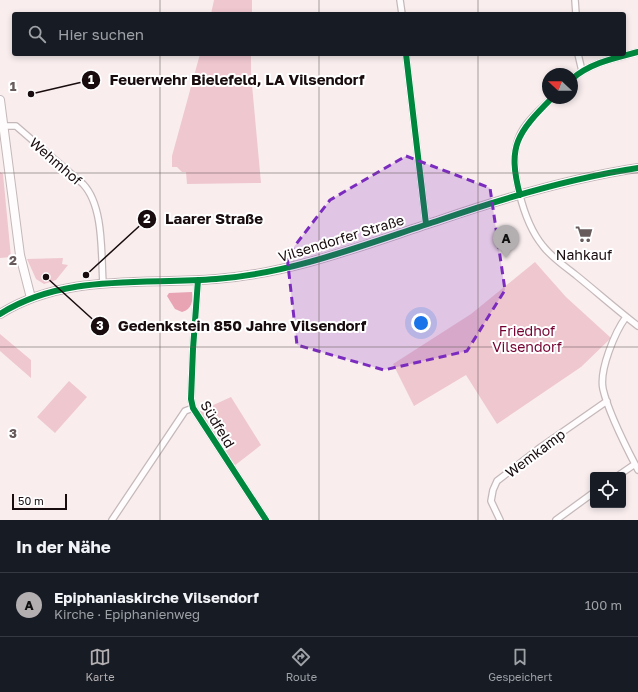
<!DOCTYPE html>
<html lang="de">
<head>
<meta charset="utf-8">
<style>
  body { margin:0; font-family:"Golos Text",sans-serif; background:#20242c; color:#f1f3f6 }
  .controls { position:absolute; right:12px; bottom:12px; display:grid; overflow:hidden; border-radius:4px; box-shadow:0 2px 6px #0003 }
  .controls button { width:36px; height:36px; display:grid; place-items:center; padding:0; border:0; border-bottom:1px solid #363941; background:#171b24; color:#f1f3f6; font:20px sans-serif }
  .compass { position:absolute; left:542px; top:68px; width:36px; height:36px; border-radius:50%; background:#171b24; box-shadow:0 2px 6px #0003; rotate:292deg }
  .scale { position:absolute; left:12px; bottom:10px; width:55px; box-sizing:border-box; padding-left:4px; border:2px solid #180c0e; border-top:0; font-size:11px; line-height:14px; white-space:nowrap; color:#180c0e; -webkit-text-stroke:3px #fff; paint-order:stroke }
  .you { position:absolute; left:421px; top:323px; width:14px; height:14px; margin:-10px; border:3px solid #fff; border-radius:50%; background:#1a73e8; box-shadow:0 0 0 6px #1a73e833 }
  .badge { display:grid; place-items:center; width:26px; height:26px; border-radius:50%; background:#b3afb1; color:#111; font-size:13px; font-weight:700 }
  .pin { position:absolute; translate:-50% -33px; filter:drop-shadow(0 1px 2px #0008) }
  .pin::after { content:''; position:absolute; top:21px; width:14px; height:12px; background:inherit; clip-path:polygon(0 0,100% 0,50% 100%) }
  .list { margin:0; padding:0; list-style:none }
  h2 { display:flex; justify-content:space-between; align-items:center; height:52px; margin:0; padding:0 16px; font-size:17px }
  h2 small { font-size:13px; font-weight:400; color:#9ea1a6 }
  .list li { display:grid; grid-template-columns:26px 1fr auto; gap:12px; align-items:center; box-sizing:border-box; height:64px; padding:0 16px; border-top:1px solid #363941 }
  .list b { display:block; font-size:15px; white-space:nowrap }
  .list p { margin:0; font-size:13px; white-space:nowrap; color:#9ea1a6 }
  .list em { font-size:13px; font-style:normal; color:#9ea1a6 }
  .icon { flex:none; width:22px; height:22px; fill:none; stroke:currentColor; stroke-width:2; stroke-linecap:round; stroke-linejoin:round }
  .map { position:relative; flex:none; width:638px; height:520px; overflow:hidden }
  .search { position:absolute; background:#171b24; box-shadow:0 2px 6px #0003; left:12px; right:12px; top:12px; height:44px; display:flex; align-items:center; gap:10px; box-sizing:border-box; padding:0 14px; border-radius:4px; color:#9ea1a6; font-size:15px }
  .sheet { height:116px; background:#171b24 }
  nav { display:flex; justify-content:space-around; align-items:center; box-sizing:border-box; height:56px; border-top:1px solid #363941; background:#171b24; font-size:11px; color:#9ea1a6 }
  nav a { display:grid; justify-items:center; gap:2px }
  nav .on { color:#b3afb1 }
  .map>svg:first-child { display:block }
</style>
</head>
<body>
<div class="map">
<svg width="638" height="520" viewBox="0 0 638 520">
  <rect width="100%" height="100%" fill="#f9edee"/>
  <path fill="#efc7cf" d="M 214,0 L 252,0 L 252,14 L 211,14 Z
    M 200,54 L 251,54 L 251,74 L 261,183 L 187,184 L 186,172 L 182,172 L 177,167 L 172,167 L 172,156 Z
    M 0,172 L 3,174 L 11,257 L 0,258 Z
    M 63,258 L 62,264 L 68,265 L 56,280 L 44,284 L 36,279 L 27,259 Z
    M 535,262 L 566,297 L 611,338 L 581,367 L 497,424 L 466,375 L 414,406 L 393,364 L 471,314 Z
    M 0,334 L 31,360 L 31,378 L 0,351 Z
    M 69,381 L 87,397 L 55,433 L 37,417 Z
    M 231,397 L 261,445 L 234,466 L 198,412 Z"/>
  <path fill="#e8a4b3" d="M 192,292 C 193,301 192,309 182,312 L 175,309 L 167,296 L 169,293 Z"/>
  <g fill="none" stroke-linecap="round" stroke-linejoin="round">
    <g stroke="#c5b8ba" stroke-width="8">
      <path id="street" d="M 400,0 L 402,14
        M 575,0 L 576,14
        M 406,54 L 426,224
        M 578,54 L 582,71
        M 572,79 C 590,63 615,58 638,52
        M 552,98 C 541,109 525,122 519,137 C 507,165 524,223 543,246 C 552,258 566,267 577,276 C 598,293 617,310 638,326
        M 3,126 L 16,126 L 83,184 C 104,206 101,254 103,283
        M 198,280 L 193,349 L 191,399 L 193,408 L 266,520
        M 626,317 C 615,332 599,370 603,389 C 608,411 627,449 638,470
        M 619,475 L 635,464
        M 112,520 L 185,411 L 193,408
        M 500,520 L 491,501 L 493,490 L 497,481 L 541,447 L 607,401
        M 556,520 L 593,493"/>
    </g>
    <g stroke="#c5b8ba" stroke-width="10">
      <path id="secondary" d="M 0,100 L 20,255 L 31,298
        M 0,314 C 65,273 144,285 216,279 C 294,273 366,244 440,220 C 504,198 571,178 638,168"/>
    </g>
    <use href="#street" stroke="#fefcfc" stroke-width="5.5"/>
    <use href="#secondary" stroke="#fefcfc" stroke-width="8"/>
    <g stroke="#fff" stroke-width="8">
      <path id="cycleway" d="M 406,54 L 426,224
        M 572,79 C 590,63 615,58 638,52
        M 520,195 C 507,146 517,133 552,98
        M 198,280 L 193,349 L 191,399 L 193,408 L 266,520
        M 0,314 C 65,273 144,285 216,279 C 294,273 366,244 440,220 C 504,198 571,178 638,168"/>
    </g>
    <use href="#cycleway" stroke="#00873e" stroke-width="6"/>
  </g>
  <path fill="#7b2cbf" fill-opacity="0.2" stroke="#7b2cbf" stroke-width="3" stroke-dasharray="8 5" stroke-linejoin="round" d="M 406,156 L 490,188 L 505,290 L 467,351 L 384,370 L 297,345 L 287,256 L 330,200 Z"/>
  <path fill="none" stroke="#675b5c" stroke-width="1" stroke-opacity="0.55" d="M 160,0 L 160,14M 319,0 L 319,14M 478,0 L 478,14M 160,54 L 160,520M 319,54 L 319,520M 478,54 L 478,520M 0,173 L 638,173M 0,347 L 638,347"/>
  <defs>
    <g id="supermarket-bare" transform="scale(1.38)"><path d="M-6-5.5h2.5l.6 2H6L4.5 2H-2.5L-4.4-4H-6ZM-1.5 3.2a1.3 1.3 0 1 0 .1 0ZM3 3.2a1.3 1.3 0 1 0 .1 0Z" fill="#675b5c" stroke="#fff" stroke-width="2.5" paint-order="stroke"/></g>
  </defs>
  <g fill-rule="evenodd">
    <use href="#supermarket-bare" x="584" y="234"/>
  </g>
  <g text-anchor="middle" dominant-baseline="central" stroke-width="4" stroke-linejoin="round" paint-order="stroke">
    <g font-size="14" fill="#180c0e" stroke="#fff">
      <text transform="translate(56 161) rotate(41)">Wehmhof</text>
      <text transform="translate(341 238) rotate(-17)">Vilsendorfer Straße</text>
      <text transform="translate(218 424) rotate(59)">Südfeld</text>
      <text transform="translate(535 453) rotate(-37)">Wemkamp</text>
    </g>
    <g font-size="14" fill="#180c0e" stroke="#fff">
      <text x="584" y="254">Nahkauf</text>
    </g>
    <g font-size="14" fill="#740031" stroke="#fff">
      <text x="527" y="330">Friedhof<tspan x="527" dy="16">Vilsendorf</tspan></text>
    </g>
  </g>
  <g font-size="13" text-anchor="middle" font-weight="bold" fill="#675b5c" stroke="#fff" stroke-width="4" stroke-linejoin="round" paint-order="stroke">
    <text x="13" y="91">1</text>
    <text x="13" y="265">2</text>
    <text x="13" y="438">3</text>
  </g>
  <path fill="none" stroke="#180c0e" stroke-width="1.5" d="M31 94L91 80M86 275L147 219M46 277L100 326"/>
  <g fill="#180c0e" stroke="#fff" stroke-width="1.5">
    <circle cx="31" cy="94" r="4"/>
    <circle cx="86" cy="275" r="4"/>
    <circle cx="46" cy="277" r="4"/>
    <circle cx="91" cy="80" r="10"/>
    <circle cx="147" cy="219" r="10"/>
    <circle cx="100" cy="326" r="10"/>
  </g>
  <g font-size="12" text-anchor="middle" font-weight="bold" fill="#fff">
    <text x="91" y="84">1</text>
    <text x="147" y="223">2</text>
    <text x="100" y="330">3</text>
  </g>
  <g font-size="15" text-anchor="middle" font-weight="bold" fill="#180c0e" stroke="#fff" stroke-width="4" stroke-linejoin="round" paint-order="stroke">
    <text x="237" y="85">Feuerwehr Bielefeld, LA Vilsendorf</text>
    <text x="214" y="224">Laarer Straße</text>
    <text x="242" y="331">Gedenkstein 850 Jahre Vilsendorf</text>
  </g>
</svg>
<div class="controls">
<button><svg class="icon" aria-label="locate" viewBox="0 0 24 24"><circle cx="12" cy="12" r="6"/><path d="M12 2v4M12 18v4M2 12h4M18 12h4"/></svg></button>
</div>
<svg class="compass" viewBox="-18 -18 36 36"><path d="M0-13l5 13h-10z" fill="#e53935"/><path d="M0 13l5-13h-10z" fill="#9ea1a6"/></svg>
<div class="scale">50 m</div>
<div class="you"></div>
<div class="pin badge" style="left:506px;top:258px">A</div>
<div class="search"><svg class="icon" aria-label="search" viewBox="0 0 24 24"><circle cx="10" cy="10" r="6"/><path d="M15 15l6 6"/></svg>Hier suchen</div>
</div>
<section class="sheet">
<h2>In der Nähe<small></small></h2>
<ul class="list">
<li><span class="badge">A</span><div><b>Epiphaniaskirche Vilsendorf</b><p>Kirche · Epiphanienweg</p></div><em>100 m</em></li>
</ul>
</section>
<nav>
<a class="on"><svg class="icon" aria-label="map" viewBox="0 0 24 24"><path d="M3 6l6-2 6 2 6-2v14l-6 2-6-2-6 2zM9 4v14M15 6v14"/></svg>Karte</a>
<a><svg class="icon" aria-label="directions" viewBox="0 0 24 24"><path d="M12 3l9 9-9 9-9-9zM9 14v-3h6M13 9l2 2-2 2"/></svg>Route</a>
<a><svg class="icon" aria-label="saved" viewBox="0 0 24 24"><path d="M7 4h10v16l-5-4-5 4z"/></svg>Gespeichert</a>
</nav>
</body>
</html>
